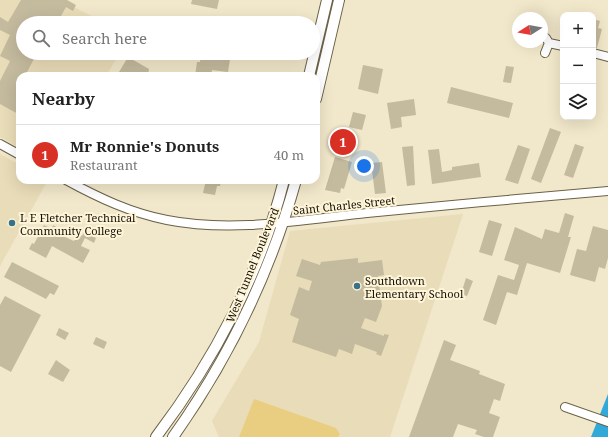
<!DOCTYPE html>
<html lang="en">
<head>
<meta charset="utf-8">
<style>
  body { margin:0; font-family:"Noto Serif",serif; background:#f6f6f6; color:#222 }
  .controls { position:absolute; right:12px; top:12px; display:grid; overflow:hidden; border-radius:8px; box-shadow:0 4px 16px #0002 }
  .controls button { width:36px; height:36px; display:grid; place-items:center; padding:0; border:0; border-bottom:1px solid #e0e0e0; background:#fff; color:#222; font:20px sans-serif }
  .compass { position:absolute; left:512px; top:12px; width:36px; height:36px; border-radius:50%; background:#fff; box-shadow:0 4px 16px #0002; rotate:259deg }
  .you { position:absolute; left:364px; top:166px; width:14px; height:14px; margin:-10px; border:3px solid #fff; border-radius:50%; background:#1a73e8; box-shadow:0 0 0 6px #1a73e833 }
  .badge { display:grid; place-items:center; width:26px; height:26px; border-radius:50%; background:#d93025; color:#fff; font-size:13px; font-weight:700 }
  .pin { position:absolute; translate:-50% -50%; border:2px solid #fff; box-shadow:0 1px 4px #0006 }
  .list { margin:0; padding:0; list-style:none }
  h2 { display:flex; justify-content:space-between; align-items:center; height:52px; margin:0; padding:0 16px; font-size:17px }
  h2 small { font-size:13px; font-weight:400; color:#767676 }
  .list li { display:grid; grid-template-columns:26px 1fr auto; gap:12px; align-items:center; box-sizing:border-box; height:60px; padding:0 16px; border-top:1px solid #e0e0e0 }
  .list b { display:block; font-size:15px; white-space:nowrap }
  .list p { margin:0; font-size:13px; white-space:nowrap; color:#767676 }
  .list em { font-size:13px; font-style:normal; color:#767676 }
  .icon { flex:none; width:22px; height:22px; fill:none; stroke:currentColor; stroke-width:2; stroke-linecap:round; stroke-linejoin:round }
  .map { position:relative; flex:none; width:608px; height:437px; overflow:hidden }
  .search { position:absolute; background:#fff; box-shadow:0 4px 16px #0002; left:16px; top:16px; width:304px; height:44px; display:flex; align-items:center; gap:10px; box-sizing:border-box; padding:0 14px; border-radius:22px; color:#767676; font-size:15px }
  .panel { position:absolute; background:#fff; box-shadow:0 4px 16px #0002; left:16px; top:72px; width:304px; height:112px; border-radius:12px }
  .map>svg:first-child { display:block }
</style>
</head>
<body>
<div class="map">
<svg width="608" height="437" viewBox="0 0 608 437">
  <rect width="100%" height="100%" fill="#f1e7ca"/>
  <path fill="#e9dcb8" d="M 0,0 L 60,0 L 105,23 L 23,23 L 23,53 L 120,53 L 106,76 L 20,76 L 20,148 L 0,137 Z
    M 0,154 L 20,165 L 20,180 L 48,180 L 0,266 Z
    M 463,214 L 390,437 L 219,437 L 212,421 L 259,342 L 290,231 Z"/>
  <path fill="#e9ce81" d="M 254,399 L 336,428 L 340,434 L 338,437 L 239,437 Z"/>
  <path fill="#31aad9" d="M 608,394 L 608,437 L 591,437 Z"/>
  <path fill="#c4ba9e" d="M 21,0 L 67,0 L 76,5 L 73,11 L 66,7 L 61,16 L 70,21 L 73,16 L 78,19 L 76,23 L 23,23 L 23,53 L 37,53 L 25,76 L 20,76 L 20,86 L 16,93 L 20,95 L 20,115 L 0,104 L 0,81 L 10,61 L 0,56 L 10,35 L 0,30 L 0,17 L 8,22 Z
    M 192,0 L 219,0 L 217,9 L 191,4 Z
    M 593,19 L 600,21 L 598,28 L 602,29 L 597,48 L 593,48 Z
    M 201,53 L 231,53 L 228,72 L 212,70 L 211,76 L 195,76 L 197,62 L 200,62 Z
    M 128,57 L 149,69 L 148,76 L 121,76 L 122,74 L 119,72 Z
    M 363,65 L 383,69 L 378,94 L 358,89 Z
    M 506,66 L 514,67 L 511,83 L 503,82 Z
    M 451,87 L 513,103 L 509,118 L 447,103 Z
    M 414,99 L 416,115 L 401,117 L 402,127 L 391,129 L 387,103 Z
    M 353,112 L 366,115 L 362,130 L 349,127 Z
    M 550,128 L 561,132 L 541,183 L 531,179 Z
    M 337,137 L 351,140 L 350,144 L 353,145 L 352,150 L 335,146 Z
    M 575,144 L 584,147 L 573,178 L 564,175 Z
    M 518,145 L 530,149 L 518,184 L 505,180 Z
    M 413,146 L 415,185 L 407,186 L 402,147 Z
    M 439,149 L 442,172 L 452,170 L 452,167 L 479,163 L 481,177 L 432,184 L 428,150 Z
    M 335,157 L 352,162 L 344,189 L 341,188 L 340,193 L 325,190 Z
    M 382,162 L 386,193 L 375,194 L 371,163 Z
    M 206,180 L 221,181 L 220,186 L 217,186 L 215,195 L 203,193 Z
    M 565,213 L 574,216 L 568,237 L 571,237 L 560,273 L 527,263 L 517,295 L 507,292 L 496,325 L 483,320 L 498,275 L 514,280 L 519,265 L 504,260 L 515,227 L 542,239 L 545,229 L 559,233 Z
    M 489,220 L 502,224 L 492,256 L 479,252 Z
    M 44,225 L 52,229 L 53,225 L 65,232 L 63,236 L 74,241 L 78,233 L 82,236 L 84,232 L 96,238 L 94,243 L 85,238 L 81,246 L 90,250 L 83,263 L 52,246 L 46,258 L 29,249 L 32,243 L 34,244 Z
    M 593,226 L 608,230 L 608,258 L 605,269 L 599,267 L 595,282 L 570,275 L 577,249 L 586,251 Z
    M 358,258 L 358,263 L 382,260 L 384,275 L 378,276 L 382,306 L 376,322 L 365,318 L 361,328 L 384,336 L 384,334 L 389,335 L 381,356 L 376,354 L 377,352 L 355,344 L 352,354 L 339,349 L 336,357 L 292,342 L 299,319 L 290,315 L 299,287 L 309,291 L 312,281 L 296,276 L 302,259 L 320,265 L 321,262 Z
    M 12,262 L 59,286 L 54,295 L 50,293 L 46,299 L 4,277 Z
    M 466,278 L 473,281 L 467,296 L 461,294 Z
    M 5,296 L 41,315 L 11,372 L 0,366 L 0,305 Z
    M 59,328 L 69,333 L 65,340 L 56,335 Z
    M 96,337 L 107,342 L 104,349 L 93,344 Z
    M 444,340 L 456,345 L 450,360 L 480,371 L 479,374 L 505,384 L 500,401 L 494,399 L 489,413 L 500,417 L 493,437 L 484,437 L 475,434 L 477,430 L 458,424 L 453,437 L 409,437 Z
    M 56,360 L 70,370 L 63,382 L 48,374 Z"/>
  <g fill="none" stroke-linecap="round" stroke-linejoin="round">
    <g stroke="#6a6148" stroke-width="10">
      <path id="minor" d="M 549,43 L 563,46
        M 545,53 L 549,43 L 546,38
        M 593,53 L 608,57
        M 0,144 L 20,155
        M 66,180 C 99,198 131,213 167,220 C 232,233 302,220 367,213 C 447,205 528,198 608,191
        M 565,407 L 608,422"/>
    </g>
    <g stroke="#6a6148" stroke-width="12">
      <path id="major" d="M 309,76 L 327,0
        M 316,99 L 339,0
        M 156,437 C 213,362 261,272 284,180
        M 173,437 C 229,358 270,274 296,180"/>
    </g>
    <use href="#minor" stroke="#fff" stroke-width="8"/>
    <use href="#major" stroke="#fff" stroke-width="10"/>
  </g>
  <g fill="#37718a" stroke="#fef4d7" stroke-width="1.5">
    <circle cx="12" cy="223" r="4"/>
    <circle cx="357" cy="286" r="4"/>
  </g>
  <g text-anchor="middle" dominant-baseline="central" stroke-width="4" stroke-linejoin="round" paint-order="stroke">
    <g font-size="11" fill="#141006" stroke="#fef4d7">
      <text transform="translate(344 205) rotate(-6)">Saint Charles Street</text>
      <text transform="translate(252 265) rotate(-68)">West Tunnel Boulevard</text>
    </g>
    <g font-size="11" fill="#141006" stroke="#fef4d7" text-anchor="start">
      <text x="20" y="217">L E Fletcher Technical<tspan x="20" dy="13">Community College</tspan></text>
      <text x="365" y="280">Southdown<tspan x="365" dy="13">Elementary School</tspan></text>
    </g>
  </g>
</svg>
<div class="controls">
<button>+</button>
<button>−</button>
<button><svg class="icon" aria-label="layers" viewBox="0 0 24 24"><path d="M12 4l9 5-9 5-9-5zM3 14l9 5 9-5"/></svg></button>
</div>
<svg class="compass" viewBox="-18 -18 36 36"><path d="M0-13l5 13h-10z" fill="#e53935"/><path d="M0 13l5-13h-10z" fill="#767676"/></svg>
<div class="you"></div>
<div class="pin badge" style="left:343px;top:142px">1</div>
<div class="search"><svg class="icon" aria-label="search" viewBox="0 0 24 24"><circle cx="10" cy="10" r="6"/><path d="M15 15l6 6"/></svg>Search here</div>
<section class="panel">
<h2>Nearby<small></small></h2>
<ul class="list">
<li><span class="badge">1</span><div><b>Mr Ronnie's Donuts</b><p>Restaurant</p></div><em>40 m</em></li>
</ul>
</section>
</div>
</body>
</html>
